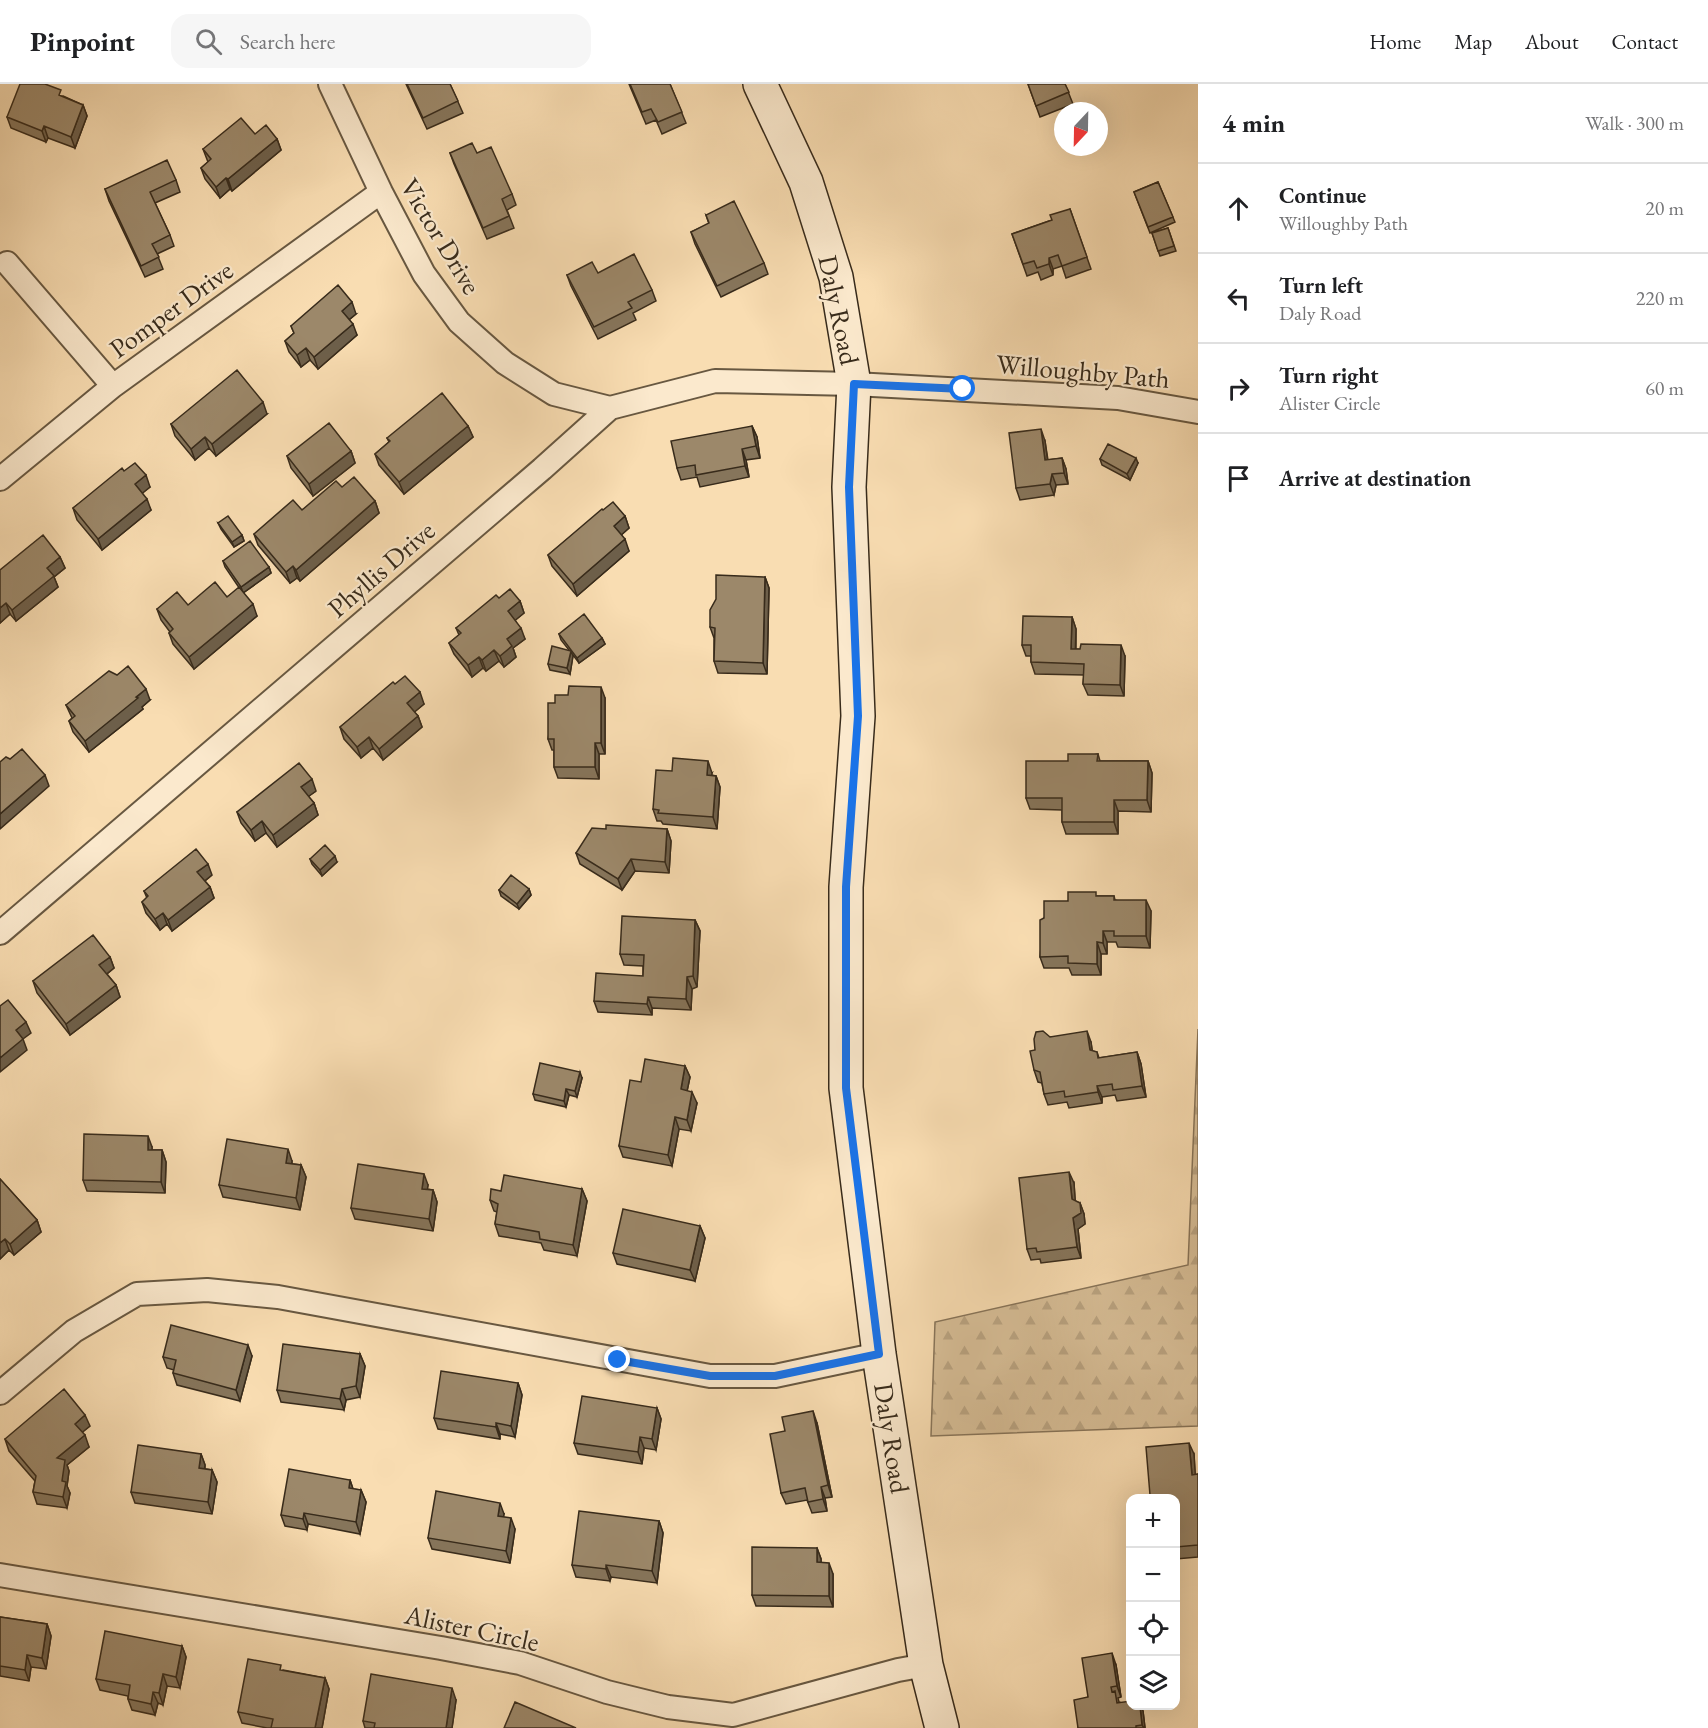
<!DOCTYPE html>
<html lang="en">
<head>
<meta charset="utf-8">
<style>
  body { margin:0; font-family:"EB Garamond",serif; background:#f6f6f6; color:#202124 }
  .controls { position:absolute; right:18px; bottom:18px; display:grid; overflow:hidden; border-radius:12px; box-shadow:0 6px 24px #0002 }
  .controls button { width:54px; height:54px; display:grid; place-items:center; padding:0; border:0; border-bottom:2px solid #e0e0e0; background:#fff; color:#202124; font:30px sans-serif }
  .compass { position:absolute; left:1054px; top:18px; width:54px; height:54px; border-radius:50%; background:#fff; box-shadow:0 6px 24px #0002; rotate:202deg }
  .stop { position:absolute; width:18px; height:18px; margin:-14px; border:4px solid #1a73e8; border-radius:50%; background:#fff }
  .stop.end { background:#1a73e8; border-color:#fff; box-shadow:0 2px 6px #0008 }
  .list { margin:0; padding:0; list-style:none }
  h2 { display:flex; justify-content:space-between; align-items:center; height:78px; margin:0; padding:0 24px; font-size:26px }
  h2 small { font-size:20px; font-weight:400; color:#757577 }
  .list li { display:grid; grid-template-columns:39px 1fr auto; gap:18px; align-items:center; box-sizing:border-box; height:90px; padding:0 24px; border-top:2px solid #e0e0e0 }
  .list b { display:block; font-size:22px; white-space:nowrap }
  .list p { margin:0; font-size:20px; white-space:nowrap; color:#757577 }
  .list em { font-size:20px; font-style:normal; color:#757577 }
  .icon { flex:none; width:33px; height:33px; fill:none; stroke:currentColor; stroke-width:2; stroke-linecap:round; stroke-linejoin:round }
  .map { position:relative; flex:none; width:1198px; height:1644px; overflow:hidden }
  header { display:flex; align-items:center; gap:36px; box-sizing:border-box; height:84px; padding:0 30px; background:#fff; border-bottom:2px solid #e0e0e0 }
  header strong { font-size:28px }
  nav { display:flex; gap:33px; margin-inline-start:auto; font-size:21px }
  .search { width:420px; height:54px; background:#f6f6f6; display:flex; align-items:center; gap:15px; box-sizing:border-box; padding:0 21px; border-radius:18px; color:#757577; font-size:22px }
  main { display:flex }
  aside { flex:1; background:#fff }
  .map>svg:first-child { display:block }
</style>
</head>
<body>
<header>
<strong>Pinpoint</strong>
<div class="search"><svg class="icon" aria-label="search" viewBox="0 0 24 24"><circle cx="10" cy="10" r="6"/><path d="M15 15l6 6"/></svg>Search here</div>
<nav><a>Home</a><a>Map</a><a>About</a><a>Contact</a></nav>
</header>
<main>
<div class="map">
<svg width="1198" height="1644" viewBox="0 0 1198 1644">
  <defs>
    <pattern id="forest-firs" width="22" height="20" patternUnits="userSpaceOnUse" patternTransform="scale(1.5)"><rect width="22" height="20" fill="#d8bf98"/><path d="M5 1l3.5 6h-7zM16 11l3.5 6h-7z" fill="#baa482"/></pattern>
  </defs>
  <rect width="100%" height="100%" fill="#f9ddb2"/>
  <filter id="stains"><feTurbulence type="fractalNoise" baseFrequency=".00333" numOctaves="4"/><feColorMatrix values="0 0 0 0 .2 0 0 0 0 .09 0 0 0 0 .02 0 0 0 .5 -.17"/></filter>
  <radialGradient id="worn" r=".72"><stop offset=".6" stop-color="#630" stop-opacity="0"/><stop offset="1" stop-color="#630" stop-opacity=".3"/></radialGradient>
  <path fill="url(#forest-firs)" stroke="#88755a" stroke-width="1.5" d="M 1198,945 L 1198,1342 L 931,1352 L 935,1238 L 1188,1181 Z"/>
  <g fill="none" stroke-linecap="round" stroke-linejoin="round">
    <g stroke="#685841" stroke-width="26">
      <path id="street" d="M 330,0 L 381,108 L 424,190 L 459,238 L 505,279 L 554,310 L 610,324
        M 7,179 L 113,302
        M 0,395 L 113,302 L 381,108
        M 0,849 L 542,385 L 610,324 L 715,297 L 854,300 L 1118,314 L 1198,328
        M 0,1309 L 74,1247 L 137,1210 L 207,1206 L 278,1213 L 710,1292 L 775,1292 L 879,1270
        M 0,1491 L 441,1564 L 520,1579 L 607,1608 L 668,1623 L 733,1631 L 898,1586 L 926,1581"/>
    </g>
    <g stroke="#382b1b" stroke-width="36">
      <path id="secondary" d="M 760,0 L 806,98 L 836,193 L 854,300 L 849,403 L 858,632 L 846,803 L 846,1004 L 879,1270 L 926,1581 L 942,1644"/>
    </g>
    <use href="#street" stroke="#fbe9cd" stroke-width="22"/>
    <use href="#secondary" stroke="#fbe9cd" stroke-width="33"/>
  </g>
  <path fill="#86755b" stroke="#382b1b" stroke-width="1.5" d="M 406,0 L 450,0 L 463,29 L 427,45 Z
    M 629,0 L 670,0 L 686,39 L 662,50 L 656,36 L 646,40 Z
    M 1028,0 L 1065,0 L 1073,20 L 1040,33 Z
    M 63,12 L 83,21 L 87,32 L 75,64 L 48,54 L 46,58 L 11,44 L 7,33 Z
    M 255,50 L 277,55 L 281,66 L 232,107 L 230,105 L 220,114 L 205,95 L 201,84 L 208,78 L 203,65 Z
    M 450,69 L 477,69 L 512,110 L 516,121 L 507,126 L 514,144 L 487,155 L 454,80 Z
    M 176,96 L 180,108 L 155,119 L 170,151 L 174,162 L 157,170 L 163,185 L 145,193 L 109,117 L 105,105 Z
    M 1158,98 L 1175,138 L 1150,149 L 1134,108 Z
    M 1070,125 L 1091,185 L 1066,194 L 1062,182 L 1053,185 L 1053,191 L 1041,196 L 1038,188 L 1027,192 L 1012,150 L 1052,136 Z
    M 706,131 L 764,179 L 768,190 L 721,213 L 695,160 L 691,148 L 709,140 Z
    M 1168,144 L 1176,167 L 1160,172 L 1152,149 Z
    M 598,189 L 652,206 L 656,217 L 633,229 L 636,236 L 598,255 L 571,202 L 567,191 Z
    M 356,230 L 349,236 L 357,251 L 318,285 L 310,276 L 301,283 L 289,268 L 285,257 L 294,249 L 291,242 Z
    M 267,330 L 216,372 L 209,364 L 195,376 L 175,352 L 171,340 Z
    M 468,342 L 473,353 L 404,410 L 379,381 L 375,370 L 389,358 L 387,354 Z
    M 752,342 L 757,353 L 760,374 L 746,376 L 749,393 L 700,403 L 697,393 L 681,396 L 677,384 Z
    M 1045,357 L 1048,376 L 1062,374 L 1066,385 L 1068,400 L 1056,401 L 1054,411 L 1020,416 L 1016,404 Z
    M 351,367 L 355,379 L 313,412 L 291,384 L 287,372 Z
    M 1100,375 L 1138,379 L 1130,396 L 1102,381 Z
    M 124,387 L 150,403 L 142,409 L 151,426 L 102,466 L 77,436 L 73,424 Z
    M 342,403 L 375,417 L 379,429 L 300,497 L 297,494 L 290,499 L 258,461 L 254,450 L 302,426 Z
    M 603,426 L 625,432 L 629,444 L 621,451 L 629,467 L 577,512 L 552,482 L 548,471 Z
    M 218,439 L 242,451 L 244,457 L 234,463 L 221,445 Z
    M 60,473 L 65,484 L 54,493 L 58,503 L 16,537 L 10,530 L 0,539 L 0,486 Z
    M 223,477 L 269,483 L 271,489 L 243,509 L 257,532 L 194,585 L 173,560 L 169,549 L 170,548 L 161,536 L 157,525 L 188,521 L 227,513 L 240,505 L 225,483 Z
    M 765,493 L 769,504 L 767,590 L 718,589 L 714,577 L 714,554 L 710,543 Z
    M 520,517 L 524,529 L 515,536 L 525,555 L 513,564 L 516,573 L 504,583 L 499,577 L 486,587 L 483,584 L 472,593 L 454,570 L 449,559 L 459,551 L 456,544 Z
    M 1072,533 L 1076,545 L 1076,565 L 1125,572 L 1124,612 L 1088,611 L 1083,600 L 1084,591 L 1035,590 L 1031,578 L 1031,572 L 1026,572 L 1022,561 Z
    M 559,550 L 602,554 L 605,560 L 579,579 L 573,571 L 570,590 L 550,586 L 548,580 L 569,566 L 561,556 Z
    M 395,600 L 424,620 L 414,628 L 418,632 L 422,643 L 383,676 L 373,664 L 361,674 L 344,655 L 340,643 Z
    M 605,614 L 605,670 L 599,670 L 599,695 L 558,694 L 554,683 L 554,666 L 552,666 L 548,655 L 555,619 Z
    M 150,616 L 142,623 L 143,625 L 89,668 L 73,648 L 69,637 L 72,634 L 66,621 Z
    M 1098,670 L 1100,677 L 1148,677 L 1152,689 L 1151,728 L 1118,727 L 1118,750 L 1066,750 L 1062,738 L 1062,726 L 1030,725 L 1026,714 L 1068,677 Z
    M 712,689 L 711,691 L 716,692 L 720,703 L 717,745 L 663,740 L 661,737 L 657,737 L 653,725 Z
    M 316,707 L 308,712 L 314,719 L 318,731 L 277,763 L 266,749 L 255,757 L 241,739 L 237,728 Z
    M 667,745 L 671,757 L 669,789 L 635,787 L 622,806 L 580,780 L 576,769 Z
    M 310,775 L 337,778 L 322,792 L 312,780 Z
    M 212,791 L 205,797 L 210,803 L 214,814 L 172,847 L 167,840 L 160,846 L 146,829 L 142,818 L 147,814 L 144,807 Z
    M 529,805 L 531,811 L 519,825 L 501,812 L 499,806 Z
    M 1097,812 L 1114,812 L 1115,816 L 1151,827 L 1150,864 L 1118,863 L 1116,858 L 1107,858 L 1107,870 L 1101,870 L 1101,891 L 1072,891 L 1069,884 L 1044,884 L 1040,873 L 1044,834 L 1068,817 Z
    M 695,836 L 700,847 L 697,903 L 692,905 L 691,926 L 652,924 L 652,931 L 598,928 L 594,917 L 643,892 L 643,882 L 624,881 L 620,870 Z
    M 110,873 L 114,884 L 107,890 L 116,901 L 120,913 L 70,951 L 37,909 L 33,897 Z
    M 1050,953 L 1091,958 L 1092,967 L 1097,968 L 1099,974 L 1137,968 L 1141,980 L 1146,1013 L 1117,1017 L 1115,1011 L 1102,1013 L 1102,1019 L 1069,1024 L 1067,1018 L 1048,1021 L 1044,1010 L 1042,999 L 1038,998 L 1034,986 L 1035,966 Z
    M 685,982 L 690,993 L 687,1007 L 697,1019 L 691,1047 L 679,1045 L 672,1082 L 623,1073 L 619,1062 L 641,998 Z
    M 582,994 L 577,1013 L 569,1011 L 566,1023 L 535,1016 L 533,1010 Z
    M 152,1063 L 152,1066 L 162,1066 L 166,1078 L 165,1109 L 87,1107 L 83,1096 Z
    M 292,1077 L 292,1080 L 301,1081 L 306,1093 L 300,1126 L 223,1113 L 219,1101 Z
    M 0,1095 L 37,1136 L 41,1148 L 14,1171 L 9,1166 L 0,1175 Z
    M 1074,1099 L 1075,1117 L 1080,1119 L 1084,1130 L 1085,1140 L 1078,1145 L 1081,1174 L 1041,1179 L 1040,1175 L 1031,1176 L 1027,1165 Z
    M 428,1101 L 427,1105 L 433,1106 L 437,1118 L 433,1147 L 355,1135 L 351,1124 Z
    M 582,1105 L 587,1117 L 577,1172 L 544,1166 L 541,1159 L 499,1152 L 495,1140 L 497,1128 L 494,1127 L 490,1116 L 501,1107 Z
    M 700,1142 L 705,1154 L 695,1197 L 617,1180 L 613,1169 Z
    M 360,1270 L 365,1282 L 360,1313 L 346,1316 L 344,1326 L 281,1318 L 277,1306 Z
    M 252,1272 L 240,1317 L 177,1301 L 173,1289 L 174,1286 L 167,1284 L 163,1273 Z
    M 518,1299 L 522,1311 L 515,1353 L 500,1350 L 500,1355 L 438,1345 L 434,1334 Z
    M 657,1324 L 661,1335 L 656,1366 L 644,1364 L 642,1380 L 578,1370 L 574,1359 Z
    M 817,1339 L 832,1413 L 825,1414 L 827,1427 L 812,1429 L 807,1416 L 786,1420 L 781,1409 L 785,1347 Z
    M 90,1342 L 82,1348 L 89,1363 L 67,1381 L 69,1387 L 67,1402 L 70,1409 L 67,1424 L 37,1420 L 33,1408 L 35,1397 L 9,1367 L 5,1355 Z
    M 201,1370 L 205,1381 L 205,1385 L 212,1386 L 217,1398 L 212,1430 L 135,1419 L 131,1408 Z
    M 1194,1370 L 1195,1391 L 1198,1390 L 1198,1473 L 1176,1475 L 1176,1414 L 1150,1411 Z
    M 350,1396 L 353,1405 L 361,1406 L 366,1418 L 360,1450 L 308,1440 L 307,1446 L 285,1442 L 281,1431 Z
    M 504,1430 L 503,1433 L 515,1445 L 510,1479 L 432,1465 L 428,1454 Z
    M 659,1437 L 663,1449 L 657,1499 L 611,1493 L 610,1497 L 576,1493 L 572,1481 Z
    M 817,1464 L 821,1475 L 821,1478 L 833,1490 L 833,1523 L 756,1522 L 752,1511 Z
    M 0,1533 L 47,1540 L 51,1552 L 46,1585 L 31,1583 L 29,1597 L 0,1592 Z
    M 182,1562 L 186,1573 L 180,1604 L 167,1602 L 163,1621 L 158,1619 L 155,1631 L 132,1626 L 128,1615 L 128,1612 L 100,1606 L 96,1595 Z
    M 1116,1581 L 1121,1613 L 1118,1614 L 1119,1618 L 1143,1627 L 1145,1644 L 1078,1644 L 1088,1613 Z
    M 283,1586 L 325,1594 L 329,1605 L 322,1644 L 267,1644 L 242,1639 L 238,1628 Z
    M 456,1616 L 452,1644 L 365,1644 L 363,1637 Z"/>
  <path fill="#6d5f4a" stroke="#382b1b" stroke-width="1.5" d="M 83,21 L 87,32 L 75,64 L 71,53 Z
    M 44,42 L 48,54 L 46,58 L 42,47 Z
    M 277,55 L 281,66 L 232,107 L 228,95 Z
    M 226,94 L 230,105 L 220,114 L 216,103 Z
    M 1049,174 L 1053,185 L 1053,191 L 1049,180 Z
    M 352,218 L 356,230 L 346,238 L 342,227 Z
    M 353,240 L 357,251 L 318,285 L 314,273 Z
    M 306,264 L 310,276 L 301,283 L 297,271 Z
    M 263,318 L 267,330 L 216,372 L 212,360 Z
    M 468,342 L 473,353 L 404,410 L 399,398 Z
    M 752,342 L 757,353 L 760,374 L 756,362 Z
    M 1041,345 L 1045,357 L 1049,388 L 1045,376 Z
    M 205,353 L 209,364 L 195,376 L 191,365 Z
    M 742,365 L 746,376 L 749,393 L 745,382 Z
    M 351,367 L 355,379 L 313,412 L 309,400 Z
    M 1062,374 L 1066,385 L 1068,400 L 1064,389 Z
    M 1136,374 L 1138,379 L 1130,396 L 1127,390 Z
    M 1052,390 L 1056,401 L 1054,411 L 1050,400 Z
    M 146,391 L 150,403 L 139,412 L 135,400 Z
    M 147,415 L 151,426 L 102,466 L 98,455 Z
    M 375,417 L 379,429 L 300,497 L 296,486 Z
    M 625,432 L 629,444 L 618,454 L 614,442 Z
    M 242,451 L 244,457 L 234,463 L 232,458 Z
    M 625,455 L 629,467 L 577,512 L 573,500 Z
    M 60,473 L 65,484 L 54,493 L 58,503 L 16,537 L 12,526 L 47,484 Z
    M 293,482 L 297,494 L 290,499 L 286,488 Z
    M 269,483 L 271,489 L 243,509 L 241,503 Z
    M 765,493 L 769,504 L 767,590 L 763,579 Z
    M 520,517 L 524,529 L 512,539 L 508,527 Z
    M 6,519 L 10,530 L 0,539 L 0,524 Z
    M 253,520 L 257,532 L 194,585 L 189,573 Z
    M 1072,533 L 1076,545 L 1075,577 L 1071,565 Z
    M 521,544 L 525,555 L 513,564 L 516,573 L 504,583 L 500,572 L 507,555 Z
    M 602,554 L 605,560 L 579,579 L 577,574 Z
    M 1121,561 L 1125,572 L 1124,612 L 1120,601 Z
    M 494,566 L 499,577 L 486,587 L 482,576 Z
    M 571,567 L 573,572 L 570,590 L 567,584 Z
    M 479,573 L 483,584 L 472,593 L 468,581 Z
    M 601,603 L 605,614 L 605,670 L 601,659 Z
    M 146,605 L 150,616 L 142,623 L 143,625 L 89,668 L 85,657 Z
    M 420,608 L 424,620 L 411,631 L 407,619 Z
    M 418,632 L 422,643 L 383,676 L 379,665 Z
    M 369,653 L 373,664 L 361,674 L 357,663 Z
    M 595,659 L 599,670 L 599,695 L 595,683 Z
    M 708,677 L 712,689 L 711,702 L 707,691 Z
    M 1148,677 L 1152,689 L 1151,728 L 1147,716 Z
    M 45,691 L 49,702 L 0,745 L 0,730 Z
    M 716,692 L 720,703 L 717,745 L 713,733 Z
    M 312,695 L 316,707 L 305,715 L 301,703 Z
    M 1114,716 L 1118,727 L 1118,750 L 1114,738 Z
    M 314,719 L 318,731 L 277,763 L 273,751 Z
    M 262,737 L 266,749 L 255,757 L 251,746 Z
    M 667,745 L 671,757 L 669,789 L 665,778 Z
    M 335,772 L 337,778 L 322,792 L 320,786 Z
    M 631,775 L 635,787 L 622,806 L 618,795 Z
    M 208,780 L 212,791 L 202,799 L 197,788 Z
    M 210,803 L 214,814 L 172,847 L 168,836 Z
    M 529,805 L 531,811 L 519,825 L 517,820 Z
    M 1146,816 L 1151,827 L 1150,864 L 1146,852 Z
    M 163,829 L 167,840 L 160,846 L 155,835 Z
    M 695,836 L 700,847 L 697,903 L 693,892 Z
    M 1103,847 L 1107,858 L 1107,870 L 1103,859 Z
    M 1097,858 L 1101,870 L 1101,891 L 1097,880 Z
    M 110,873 L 114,884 L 104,892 L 99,881 Z
    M 687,893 L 692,905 L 691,926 L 686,915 Z
    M 116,901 L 120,913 L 70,951 L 66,940 Z
    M 648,913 L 652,924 L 652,931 L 647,920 Z
    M 26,938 L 31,949 L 23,955 L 27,966 L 0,988 L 0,974 L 16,946 Z
    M 1087,947 L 1091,958 L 1094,978 L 1090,966 Z
    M 1137,968 L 1141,980 L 1146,1013 L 1142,1002 Z
    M 685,982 L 690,993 L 685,1017 L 681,1005 Z
    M 580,988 L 582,994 L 577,1013 L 575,1007 Z
    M 1097,1002 L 1102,1013 L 1102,1019 L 1098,1008 Z
    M 566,1005 L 569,1011 L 566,1023 L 564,1017 Z
    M 692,1008 L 697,1019 L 691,1047 L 687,1036 Z
    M 675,1033 L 679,1045 L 672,1082 L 668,1071 Z
    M 148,1052 L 152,1063 L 152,1077 L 148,1066 Z
    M 288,1065 L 292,1077 L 290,1090 L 286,1079 Z
    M 162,1066 L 166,1078 L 165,1109 L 161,1098 Z
    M 301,1081 L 306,1093 L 300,1126 L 296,1114 Z
    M 1069,1088 L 1074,1099 L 1076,1127 L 1072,1115 Z
    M 424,1090 L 428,1101 L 426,1116 L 422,1105 Z
    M 582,1105 L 587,1117 L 577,1172 L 573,1161 Z
    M 433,1106 L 437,1118 L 433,1147 L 429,1135 Z
    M 1080,1119 L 1084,1130 L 1085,1140 L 1078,1145 L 1081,1174 L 1077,1163 L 1073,1134 Z
    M 37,1136 L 41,1148 L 14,1171 L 10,1160 Z
    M 700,1142 L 705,1154 L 695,1197 L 690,1186 Z
    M 5,1155 L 9,1166 L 0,1175 L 0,1159 Z
    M 248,1261 L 252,1272 L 240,1317 L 236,1306 Z
    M 360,1270 L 365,1282 L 360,1313 L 356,1302 Z
    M 518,1299 L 522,1311 L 515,1353 L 511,1342 Z
    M 342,1305 L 346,1316 L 344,1326 L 340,1315 Z
    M 657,1324 L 661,1335 L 656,1366 L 652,1355 Z
    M 813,1327 L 817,1339 L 832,1413 L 828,1401 Z
    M 85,1331 L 90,1342 L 79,1351 L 75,1340 Z
    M 496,1339 L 500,1350 L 500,1355 L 496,1343 Z
    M 85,1351 L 89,1363 L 67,1381 L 69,1387 L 67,1402 L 70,1409 L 67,1424 L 63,1413 L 62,1397 L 57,1374 Z
    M 640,1353 L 644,1364 L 642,1380 L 638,1368 Z
    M 1189,1359 L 1194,1370 L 1196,1402 L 1192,1391 Z
    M 201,1370 L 205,1381 L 203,1395 L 199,1384 Z
    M 212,1386 L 217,1398 L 212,1430 L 208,1418 Z
    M 350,1396 L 354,1408 L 349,1404 Z
    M 821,1403 L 825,1414 L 827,1427 L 823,1415 Z
    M 361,1406 L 366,1418 L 360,1450 L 356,1438 Z
    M 500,1419 L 504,1430 L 502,1443 L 498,1432 Z
    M 304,1429 L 308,1440 L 307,1446 L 303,1435 Z
    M 511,1434 L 515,1445 L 510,1479 L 506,1467 Z
    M 659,1437 L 663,1449 L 657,1499 L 652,1487 Z
    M 817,1464 L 821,1475 L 821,1490 L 817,1478 Z
    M 829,1479 L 833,1490 L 833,1523 L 829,1512 Z
    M 606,1481 L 611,1493 L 610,1497 L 606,1485 Z
    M 47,1540 L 51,1552 L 46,1585 L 42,1574 Z
    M 182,1562 L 186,1573 L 180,1604 L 176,1593 Z
    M 1112,1569 L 1116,1581 L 1121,1613 L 1117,1602 Z
    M 27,1571 L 31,1583 L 29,1597 L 25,1586 Z
    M 163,1590 L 167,1602 L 163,1621 L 159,1609 Z
    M 325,1594 L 329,1605 L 322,1644 L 315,1644 Z
    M 452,1604 L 456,1616 L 452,1644 L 446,1644 Z
    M 153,1608 L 158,1619 L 155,1631 L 151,1620 Z
    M 1140,1622 L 1141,1622 L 1143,1627 L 1145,1644 L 1144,1644 L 1142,1641 Z"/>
  <path fill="#9c886a" stroke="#382b1b" stroke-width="1.5" d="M 20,0 L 45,0 L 61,6 L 59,11 L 83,21 L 71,53 L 44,42 L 42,47 L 7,33 Z
    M 407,0 L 450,0 L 458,17 L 423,34 Z
    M 630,0 L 670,0 L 682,28 L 658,38 L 651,25 L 642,28 Z
    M 1028,0 L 1065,0 L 1069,8 L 1036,22 Z
    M 241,34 L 255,50 L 266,41 L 277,55 L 228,95 L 226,94 L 216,103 L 201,84 L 211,75 L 203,65 Z
    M 472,59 L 477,69 L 491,63 L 512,110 L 502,115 L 509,132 L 483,144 L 450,69 Z
    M 167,76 L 176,96 L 150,108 L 170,151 L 152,160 L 159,173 L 141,182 L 105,105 Z
    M 1158,98 L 1173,133 L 1148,143 L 1134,108 Z
    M 734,117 L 764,179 L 717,202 L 691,148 L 709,139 L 706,131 Z
    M 1070,125 L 1087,173 L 1062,182 L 1058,171 L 1049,174 L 1049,180 L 1037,184 L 1034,177 L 1023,180 L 1012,150 L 1052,136 L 1050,131 Z
    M 1168,144 L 1174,162 L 1158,167 L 1152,149 Z
    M 634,170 L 652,206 L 628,218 L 632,224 L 594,243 L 567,191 L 592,178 L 598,189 Z
    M 338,201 L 352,218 L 342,227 L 353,240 L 314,273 L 306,264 L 297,271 L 285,257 L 294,249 L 291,242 Z
    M 237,286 L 263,318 L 212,360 L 205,353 L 191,365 L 171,340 Z
    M 442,309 L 468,342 L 399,398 L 375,370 L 390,357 L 387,354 Z
    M 329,339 L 351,367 L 309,400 L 287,372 Z
    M 752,342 L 756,362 L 742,365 L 745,382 L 696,391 L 695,381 L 677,384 L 671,357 Z
    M 1041,345 L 1045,376 L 1062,374 L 1064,389 L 1052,390 L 1050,400 L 1016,404 L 1009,349 Z
    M 1108,360 L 1136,374 L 1127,390 L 1100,375 Z
    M 135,379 L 146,391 L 135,400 L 147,415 L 98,455 L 73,424 L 122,384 L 124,387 Z
    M 354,393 L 375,417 L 296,486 L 293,482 L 286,488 L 254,450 L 293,416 L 302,426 L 336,397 L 342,403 Z
    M 613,418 L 625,432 L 614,442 L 625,455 L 573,500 L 548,471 L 602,425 L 603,426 Z
    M 228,432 L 242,451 L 232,458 L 218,439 Z
    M 43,451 L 60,473 L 47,484 L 54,492 L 12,526 L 6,519 L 0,524 L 0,486 Z
    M 250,457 L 269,483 L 241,503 L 223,477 Z
    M 716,491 L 765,493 L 763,579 L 714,577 L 715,544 L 710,543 L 710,526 L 716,515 Z
    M 215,498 L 227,513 L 239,503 L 253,520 L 189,573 L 169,549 L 173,545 L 157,525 L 177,508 L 188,521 Z
    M 510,505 L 520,517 L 508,527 L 521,544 L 507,555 L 512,562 L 500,572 L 494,566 L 482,576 L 479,573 L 468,581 L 449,559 L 461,549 L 456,544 L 496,511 L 499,514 Z
    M 584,530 L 602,554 L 577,574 L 559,550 Z
    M 1023,532 L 1072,533 L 1071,565 L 1080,565 L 1081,560 L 1121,561 L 1120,601 L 1083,600 L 1084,580 L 1031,578 L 1031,561 L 1022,561 Z
    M 552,562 L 571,567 L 567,584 L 548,580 Z
    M 128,582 L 146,605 L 136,613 L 138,614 L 85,657 L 69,637 L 75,632 L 66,621 L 109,587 L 117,591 Z
    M 405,592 L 420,608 L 407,619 L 418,632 L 379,665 L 369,653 L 357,663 L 340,643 L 393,598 L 395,600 Z
    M 569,602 L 601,603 L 601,659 L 595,659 L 595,683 L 554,683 L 554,655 L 548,655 L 548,619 L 555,619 L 555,611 L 568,611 Z
    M 22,665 L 45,691 L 0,730 L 0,678 L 6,673 L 10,675 Z
    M 1068,670 L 1098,670 L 1097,677 L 1148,677 L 1147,716 L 1114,716 L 1114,738 L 1062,738 L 1062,714 L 1026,714 L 1026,677 L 1068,677 Z
    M 673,674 L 708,677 L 707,691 L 716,692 L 713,733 L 658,729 L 659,726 L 653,725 L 656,686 L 672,687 Z
    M 299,679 L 312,695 L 301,703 L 314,719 L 273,751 L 262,737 L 251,746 L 237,728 Z
    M 606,741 L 667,745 L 665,778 L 631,775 L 618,795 L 576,769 L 592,744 L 606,745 Z
    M 325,761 L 335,772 L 320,786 L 310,775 Z
    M 196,765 L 208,780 L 197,788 L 210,803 L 168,836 L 163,829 L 155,835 L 142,818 L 148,812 L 144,807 Z
    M 511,791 L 529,805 L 517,820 L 499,806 Z
    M 1068,808 L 1096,808 L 1096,812 L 1114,812 L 1114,816 L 1146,816 L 1146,852 L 1114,852 L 1114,847 L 1103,847 L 1103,859 L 1097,858 L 1097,880 L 1068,879 L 1068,872 L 1040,873 L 1040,836 L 1044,834 L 1044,817 L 1068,817 Z
    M 622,832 L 695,836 L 693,892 L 687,893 L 686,915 L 648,913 L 647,920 L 594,917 L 596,889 L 643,892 L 644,871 L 620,870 Z
    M 93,851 L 110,873 L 99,881 L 116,901 L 66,940 L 33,897 Z
    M 8,916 L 26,938 L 16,946 L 23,955 L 0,974 L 0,922 Z
    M 1043,947 L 1050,953 L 1087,947 L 1090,966 L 1097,968 L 1098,974 L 1137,968 L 1142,1002 L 1113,1006 L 1112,1000 L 1097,1002 L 1098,1008 L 1065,1013 L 1064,1007 L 1044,1010 L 1040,988 L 1034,986 L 1030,967 L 1035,966 L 1034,955 L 1036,948 Z
    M 645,975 L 685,982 L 681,1005 L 692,1008 L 687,1036 L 675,1033 L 668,1071 L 619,1062 L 630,996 L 641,998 Z
    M 540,979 L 580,988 L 575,1007 L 566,1005 L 564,1017 L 533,1010 Z
    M 84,1050 L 148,1052 L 148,1066 L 162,1066 L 161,1098 L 83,1096 Z
    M 227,1055 L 288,1065 L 286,1079 L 301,1081 L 296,1114 L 219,1101 Z
    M 358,1080 L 424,1090 L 422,1105 L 433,1106 L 429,1135 L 351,1124 Z
    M 1069,1088 L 1072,1115 L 1080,1119 L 1081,1129 L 1073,1134 L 1077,1163 L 1037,1168 L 1036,1164 L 1027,1165 L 1019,1094 Z
    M 504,1091 L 582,1105 L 573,1161 L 540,1155 L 539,1148 L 495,1140 L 498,1120 L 490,1116 L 491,1105 L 501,1107 Z
    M 0,1095 L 37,1136 L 10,1160 L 5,1155 L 0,1159 Z
    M 623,1125 L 700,1142 L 690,1186 L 613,1169 Z
    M 171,1241 L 248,1261 L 236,1306 L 173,1289 L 176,1276 L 163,1273 Z
    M 283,1260 L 360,1270 L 356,1302 L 342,1305 L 340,1315 L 277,1306 Z
    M 441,1287 L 518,1299 L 511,1342 L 496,1339 L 496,1343 L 434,1334 Z
    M 64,1305 L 85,1331 L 75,1340 L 85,1351 L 57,1374 L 65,1376 L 62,1397 L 66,1398 L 63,1413 L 33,1408 L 36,1392 L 5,1355 Z
    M 582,1312 L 657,1324 L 652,1355 L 640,1353 L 638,1368 L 574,1359 Z
    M 813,1327 L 828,1401 L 821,1403 L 823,1415 L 808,1418 L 805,1404 L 781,1409 L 770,1350 L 785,1347 L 782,1333 Z
    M 1189,1359 L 1192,1391 L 1198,1390 L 1198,1461 L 1176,1463 L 1176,1414 L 1142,1414 L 1142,1412 L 1150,1411 L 1146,1363 Z
    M 138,1361 L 201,1370 L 199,1384 L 212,1386 L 208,1418 L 131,1408 Z
    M 289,1385 L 350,1396 L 349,1404 L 361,1406 L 356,1438 L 304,1429 L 303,1435 L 281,1431 Z
    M 436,1407 L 500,1419 L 498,1432 L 511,1434 L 506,1467 L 428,1454 Z
    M 579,1427 L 659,1437 L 652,1487 L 606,1481 L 606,1485 L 572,1481 Z
    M 752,1463 L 817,1464 L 817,1478 L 829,1479 L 829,1512 L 752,1511 Z
    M 0,1533 L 47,1540 L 42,1574 L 27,1571 L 25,1586 L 0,1582 Z
    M 105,1547 L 182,1562 L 176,1593 L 163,1590 L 159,1609 L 153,1608 L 151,1620 L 128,1615 L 130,1601 L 96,1595 Z
    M 1112,1569 L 1117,1602 L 1111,1603 L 1112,1608 L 1115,1607 L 1117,1619 L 1131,1617 L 1131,1622 L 1140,1622 L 1142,1641 L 1136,1642 L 1136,1644 L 1078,1644 L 1074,1616 L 1088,1613 L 1082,1574 Z
    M 248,1575 L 281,1581 L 280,1586 L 325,1594 L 315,1644 L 271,1644 L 273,1635 L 238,1628 Z
    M 371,1590 L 452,1604 L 446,1644 L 374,1644 L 375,1639 L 363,1637 Z
    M 515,1618 L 576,1644 L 504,1644 Z"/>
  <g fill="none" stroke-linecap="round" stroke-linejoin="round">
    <path stroke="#1a73e8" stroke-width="8" d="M 618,1276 L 710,1292 L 775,1292 L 879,1270 L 846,1004 L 846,803 L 858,632 L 849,403 L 854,300 L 963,305"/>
  </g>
  <g text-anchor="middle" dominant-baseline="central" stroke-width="4.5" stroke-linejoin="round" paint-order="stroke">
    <g font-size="27" fill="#382b1b" stroke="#fbe9cd">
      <text transform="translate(441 152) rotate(59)">Victor Drive</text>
      <text transform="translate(171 225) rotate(-36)">Pomper Drive</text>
      <text transform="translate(839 226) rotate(78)">Daly Road</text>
      <text transform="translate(1083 287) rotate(5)">Willoughby Path</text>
      <text transform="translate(381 485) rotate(-41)">Phyllis Drive</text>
      <text transform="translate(892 1354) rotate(81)">Daly Road</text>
      <text transform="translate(472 1544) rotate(12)">Alister Circle</text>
    </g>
  </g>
  <rect width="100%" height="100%" filter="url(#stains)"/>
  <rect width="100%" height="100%" fill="url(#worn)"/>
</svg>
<div class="controls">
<button>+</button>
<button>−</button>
<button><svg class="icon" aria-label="locate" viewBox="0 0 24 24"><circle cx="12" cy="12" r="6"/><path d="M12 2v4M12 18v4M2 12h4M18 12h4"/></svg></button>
<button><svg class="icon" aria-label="layers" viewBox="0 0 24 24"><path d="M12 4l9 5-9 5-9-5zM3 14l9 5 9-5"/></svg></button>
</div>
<svg class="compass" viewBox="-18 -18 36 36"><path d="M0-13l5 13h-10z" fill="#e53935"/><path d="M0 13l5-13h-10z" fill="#757577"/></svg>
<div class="stop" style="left:963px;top:305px"></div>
<div class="stop end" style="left:618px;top:1276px"></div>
</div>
<aside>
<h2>4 min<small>Walk · 300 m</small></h2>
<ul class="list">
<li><svg class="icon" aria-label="ahead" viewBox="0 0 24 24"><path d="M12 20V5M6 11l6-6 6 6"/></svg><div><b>Continue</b><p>Willoughby Path</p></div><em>20 m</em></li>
<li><svg class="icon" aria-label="left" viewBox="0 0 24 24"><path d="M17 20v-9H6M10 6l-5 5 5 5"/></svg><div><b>Turn left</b><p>Daly Road</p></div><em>220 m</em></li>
<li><svg class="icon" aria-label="right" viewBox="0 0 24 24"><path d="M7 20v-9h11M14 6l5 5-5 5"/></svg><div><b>Turn right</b><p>Alister Circle</p></div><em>60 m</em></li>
<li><svg class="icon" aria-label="arrive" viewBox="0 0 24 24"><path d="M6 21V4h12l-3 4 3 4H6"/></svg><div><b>Arrive at destination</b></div></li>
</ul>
</aside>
</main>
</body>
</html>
